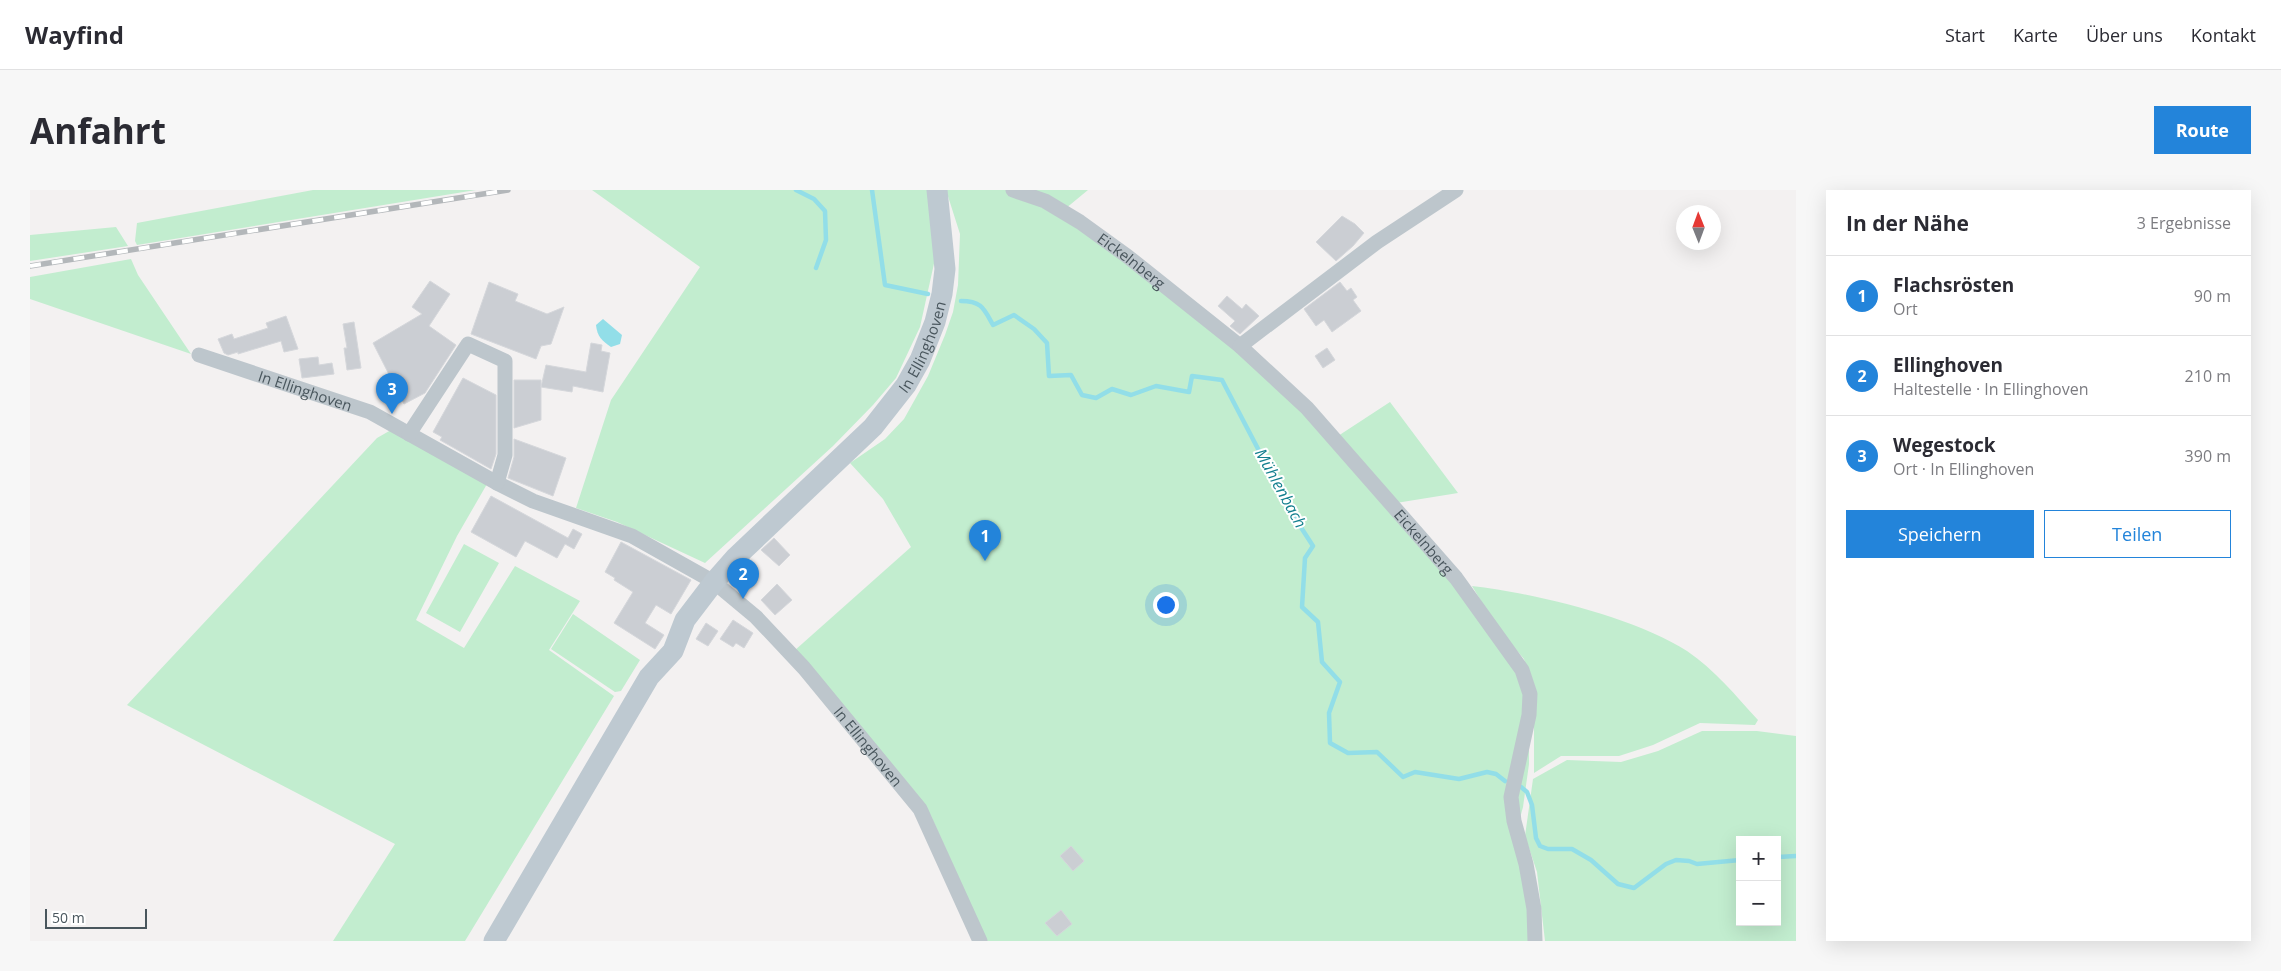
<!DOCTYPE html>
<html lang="de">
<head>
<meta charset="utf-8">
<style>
  body { margin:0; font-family:"Open Sans",sans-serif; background:#f7f7f7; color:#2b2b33 }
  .controls { position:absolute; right:15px; bottom:15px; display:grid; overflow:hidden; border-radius:0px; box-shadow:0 5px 20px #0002 }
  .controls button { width:45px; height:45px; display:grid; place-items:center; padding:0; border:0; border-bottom:1px solid #e1e1e2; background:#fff; color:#2b2b33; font:25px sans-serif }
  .compass { position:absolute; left:1646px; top:15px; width:45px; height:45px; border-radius:50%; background:#fff; box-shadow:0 5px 20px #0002; rotate:359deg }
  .scale { position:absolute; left:15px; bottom:12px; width:102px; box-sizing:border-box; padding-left:5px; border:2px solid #49565d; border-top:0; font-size:14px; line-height:18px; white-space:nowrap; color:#49565d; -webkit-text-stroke:4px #fff; paint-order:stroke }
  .you { position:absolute; left:1135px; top:414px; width:18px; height:18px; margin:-12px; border:4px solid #fff; border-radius:50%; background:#1a73e8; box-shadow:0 0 0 8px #1a73e833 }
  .badge { display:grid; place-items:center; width:32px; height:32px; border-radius:50%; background:#2384da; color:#fff; font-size:16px; font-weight:700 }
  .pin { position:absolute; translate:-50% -41px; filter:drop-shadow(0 1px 2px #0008) }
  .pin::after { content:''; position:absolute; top:26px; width:18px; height:15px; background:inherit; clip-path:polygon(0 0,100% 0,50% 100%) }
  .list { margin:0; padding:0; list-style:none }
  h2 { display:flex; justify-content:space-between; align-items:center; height:65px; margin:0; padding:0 20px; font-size:21px }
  h2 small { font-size:16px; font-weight:400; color:#7c7c81 }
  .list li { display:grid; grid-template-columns:32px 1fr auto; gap:15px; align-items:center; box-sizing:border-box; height:80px; padding:0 20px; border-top:1px solid #e1e1e2 }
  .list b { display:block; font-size:19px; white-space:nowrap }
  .list p { margin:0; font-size:16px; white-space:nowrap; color:#7c7c81 }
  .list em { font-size:16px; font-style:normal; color:#7c7c81 }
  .actions { display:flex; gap:10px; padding:15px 20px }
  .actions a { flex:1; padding:11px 0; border:1px solid #2384da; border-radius:0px; text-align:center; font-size:18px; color:#2384da }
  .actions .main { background:#2384da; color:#fff }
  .map { position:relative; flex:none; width:1766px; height:751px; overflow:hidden; border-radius:0px }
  header { display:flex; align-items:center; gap:30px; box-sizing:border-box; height:70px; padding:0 25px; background:#fff; border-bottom:1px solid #e1e1e2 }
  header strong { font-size:24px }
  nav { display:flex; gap:28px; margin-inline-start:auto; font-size:18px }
  .intro { display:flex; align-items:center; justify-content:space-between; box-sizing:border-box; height:120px; padding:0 30px }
  h1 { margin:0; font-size:35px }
  .button { padding:12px 22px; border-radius:0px; background:#2384da; color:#fff; font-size:18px; font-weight:700 }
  main { display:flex; gap:30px; padding:0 30px }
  aside { flex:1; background:#fff; border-radius:0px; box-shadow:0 5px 20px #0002 }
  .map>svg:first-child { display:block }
</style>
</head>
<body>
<header>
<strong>Wayfind</strong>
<nav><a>Start</a><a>Karte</a><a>Über uns</a><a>Kontakt</a></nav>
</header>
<div class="intro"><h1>Anfahrt</h1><a class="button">Route</a></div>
<main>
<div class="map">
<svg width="1766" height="751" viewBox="0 0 1766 751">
  <rect width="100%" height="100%" fill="#f3f1f1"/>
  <path fill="#c2edcf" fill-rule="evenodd" d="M 283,0 L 446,0 L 107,55 L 105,51 L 107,33 Z
    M 562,0 L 902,0 L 905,69 L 890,137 L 866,188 L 843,215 L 803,256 L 675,373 L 587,332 L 546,318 L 581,210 L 670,77 Z
    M 916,0 L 1058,0 L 1035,19 L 1187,139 L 1269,218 L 1318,269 L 1488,471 L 1499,532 L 1499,574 L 1493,617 L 1487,639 L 1508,751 L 957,751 L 901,626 L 886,603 L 764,461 L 881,357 L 853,309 L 820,273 L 855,249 L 874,229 L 898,186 L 915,145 L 923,122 L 928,95 L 930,44 Z
    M 86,37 L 98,56 L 0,71 L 0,45 Z
    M 101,69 L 108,85 L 161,164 L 0,109 L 0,87 Z
    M 1360,212 L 1428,303 L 1366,313 L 1308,246 Z
    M 361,240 L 457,294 L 427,346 L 386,430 L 434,458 L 485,376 L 550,411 L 519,460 L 584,506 L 435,751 L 303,751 L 365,654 L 97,515 L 347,248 Z
    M 434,354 L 469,373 L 430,442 L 396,423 Z
    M 1442,396 C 1504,403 1604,427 1657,461 C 1684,479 1706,506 1728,530 L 1725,535 L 1670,533 L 1623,555 L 1589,566 L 1531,566 L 1504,583 L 1504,504 L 1494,469 L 1466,436 Z
    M 543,424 L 610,470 L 591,501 L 585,502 L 521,459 Z
    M 1672,541 L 1727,541 L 1766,546 L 1766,751 L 1515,751 L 1507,682 L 1495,646 L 1503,589 L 1537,570 L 1591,572 L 1628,561 ZM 1710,650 L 1747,650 L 1747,732 L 1710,732 Z"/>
  <path fill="#92dee8" d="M 573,129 L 592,145 L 590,154 L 581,157 C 572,151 567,146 566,135 Z"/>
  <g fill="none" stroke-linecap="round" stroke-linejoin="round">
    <path stroke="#92dee8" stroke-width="4.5" d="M 766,0 L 784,9 L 795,21 L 796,50 L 786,78
      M 842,0 L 855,95 L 898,104
      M 931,111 C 952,111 954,119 963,135 L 984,125 L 1004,139 L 1017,153 L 1019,186 L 1041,185 L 1052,205 L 1066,208 L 1082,199 L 1101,205 L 1126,196 L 1159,202 L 1162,186 L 1192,190 L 1261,322 L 1283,356 L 1275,368 L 1272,417 L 1288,432 L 1292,472 L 1310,492 L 1299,523 L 1300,553 L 1318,563 L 1347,562 L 1373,587 L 1385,582 L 1429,589 L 1457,582 L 1466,584 L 1475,591
      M 1491,597 L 1497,602 L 1502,615 L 1506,648 L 1510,656 L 1518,659 L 1542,659 L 1561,670 L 1588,694 L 1604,698 L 1636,674 L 1646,670 L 1659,671 L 1667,674 L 1710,670
      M 1747,667 L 1766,666"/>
  </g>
  <path fill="#cbced3" stroke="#d5d7db" d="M 1312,26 L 1325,34 L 1334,43 L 1323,56 L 1306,71 L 1286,52 Z
    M 400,91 L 420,104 L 399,136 L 426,155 L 395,203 L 374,214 L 343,153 L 392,124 L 382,117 Z
    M 459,92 L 488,104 L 485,111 L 517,124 L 534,117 L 521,154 L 511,156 L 506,169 L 441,144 Z
    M 1310,92 L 1317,101 L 1321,98 L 1327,107 L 1323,110 L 1331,121 L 1302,142 L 1294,130 L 1286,136 L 1274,119 Z
    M 1197,106 L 1212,119 L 1216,114 L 1229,126 L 1210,144 L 1200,136 L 1205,131 L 1188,116 Z
    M 256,126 L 268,159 L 254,162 L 251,151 L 208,164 L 208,162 L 198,165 L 194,163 L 188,149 L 202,144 L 204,149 L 238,138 L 236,133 Z
    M 324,132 L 331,178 L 317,180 L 314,158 L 317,158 L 313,134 Z
    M 561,153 L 572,155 L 571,161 L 580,163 L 573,202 L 543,196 L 542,202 L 511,197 L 516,175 L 556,182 Z
    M 1297,158 L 1305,170 L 1293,178 L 1285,166 Z
    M 288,167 L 289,175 L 302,173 L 304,184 L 272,188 L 269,169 Z
    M 433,188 L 466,205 L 466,264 L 461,279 L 410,250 L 412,247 L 403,242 Z
    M 484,190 L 511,190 L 511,230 L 484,238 Z
    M 484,249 L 536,268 L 523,306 L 478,288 L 484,267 Z
    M 461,306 L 538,348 L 543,339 L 552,344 L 544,359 L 535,354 L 527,368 L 495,351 L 486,367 L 441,342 Z
    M 744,348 L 760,365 L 749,376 L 731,360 Z
    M 591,352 L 661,390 L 641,424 L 626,415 L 615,433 L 634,445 L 625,459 L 584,433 L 603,402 L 584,390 L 585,388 L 575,382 Z
    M 747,394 L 762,410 L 745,425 L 731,410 Z
    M 703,430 L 723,443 L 714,458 L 706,453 L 703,457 L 690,449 Z
    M 676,433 L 688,441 L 678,456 L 666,449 Z
    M 1041,656 L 1054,671 L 1043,681 L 1030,666 Z
    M 1031,720 L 1042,734 L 1027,746 L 1015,733 Z"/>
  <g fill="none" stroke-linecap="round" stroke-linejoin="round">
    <g stroke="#bdc6cc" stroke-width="15">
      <path id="s1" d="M 983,0 L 1015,11 L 1050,32 L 1097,66 L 1210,156 L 1277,218 L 1426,388 L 1492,480 L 1500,504 L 1499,525 L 1481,607 L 1484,631 L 1496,674 L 1504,719 L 1505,751"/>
      <path d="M 1210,156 L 1347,52 L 1426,0"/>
      <path id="s2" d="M 169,165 L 340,222 L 467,293 L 503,311 L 602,346 L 684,392 L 726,427 L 774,478 L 890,619 L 950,751"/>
      <path d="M 379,244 L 438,154 L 475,171 L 475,265 L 467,293"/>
    </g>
    <path stroke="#bec9d1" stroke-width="21" id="s3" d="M 464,751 L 619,487 L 643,461 L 655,430 L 684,392 L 706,367 L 843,237 L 876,195 L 890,170 L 905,132 L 912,104 L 915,79 L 907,0"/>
    <g stroke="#b3b7ba" stroke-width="5.5">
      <path id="rail" d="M 0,76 L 478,0"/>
    </g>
    <use href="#rail" stroke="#fff" stroke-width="4" stroke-dasharray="11" stroke-linecap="butt"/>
  </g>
  <g text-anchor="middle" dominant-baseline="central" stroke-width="4" stroke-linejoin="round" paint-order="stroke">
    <g font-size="15" fill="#49565d" stroke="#fff">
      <text stroke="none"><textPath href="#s1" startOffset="139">Eickelnberg</textPath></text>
      <text stroke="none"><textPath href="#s3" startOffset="740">In Ellinghoven</textPath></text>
      <text stroke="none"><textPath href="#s2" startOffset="112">In Ellinghoven</textPath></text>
      <text stroke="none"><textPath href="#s1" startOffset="546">Eickelnberg</textPath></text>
      <text stroke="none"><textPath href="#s2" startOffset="791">In Ellinghoven</textPath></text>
    </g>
    <g font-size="16" font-style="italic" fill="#14808f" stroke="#fff">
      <text transform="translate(1251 298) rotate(61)">Mühlenbach</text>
    </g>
  </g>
</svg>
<div class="controls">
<button>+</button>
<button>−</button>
</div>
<svg class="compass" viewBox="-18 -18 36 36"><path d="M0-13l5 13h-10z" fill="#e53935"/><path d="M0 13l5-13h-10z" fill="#7c7c81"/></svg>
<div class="scale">50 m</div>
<div class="you"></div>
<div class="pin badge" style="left:955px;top:371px">1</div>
<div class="pin badge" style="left:713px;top:409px">2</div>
<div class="pin badge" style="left:362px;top:224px">3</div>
</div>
<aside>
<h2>In der Nähe<small>3 Ergebnisse</small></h2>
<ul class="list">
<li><span class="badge">1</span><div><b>Flachsrösten</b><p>Ort</p></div><em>90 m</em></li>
<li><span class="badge">2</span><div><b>Ellinghoven</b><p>Haltestelle · In Ellinghoven</p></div><em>210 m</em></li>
<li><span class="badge">3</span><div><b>Wegestock</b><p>Ort · In Ellinghoven</p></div><em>390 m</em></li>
</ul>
<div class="actions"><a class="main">Speichern</a><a>Teilen</a></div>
</aside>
</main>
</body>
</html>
